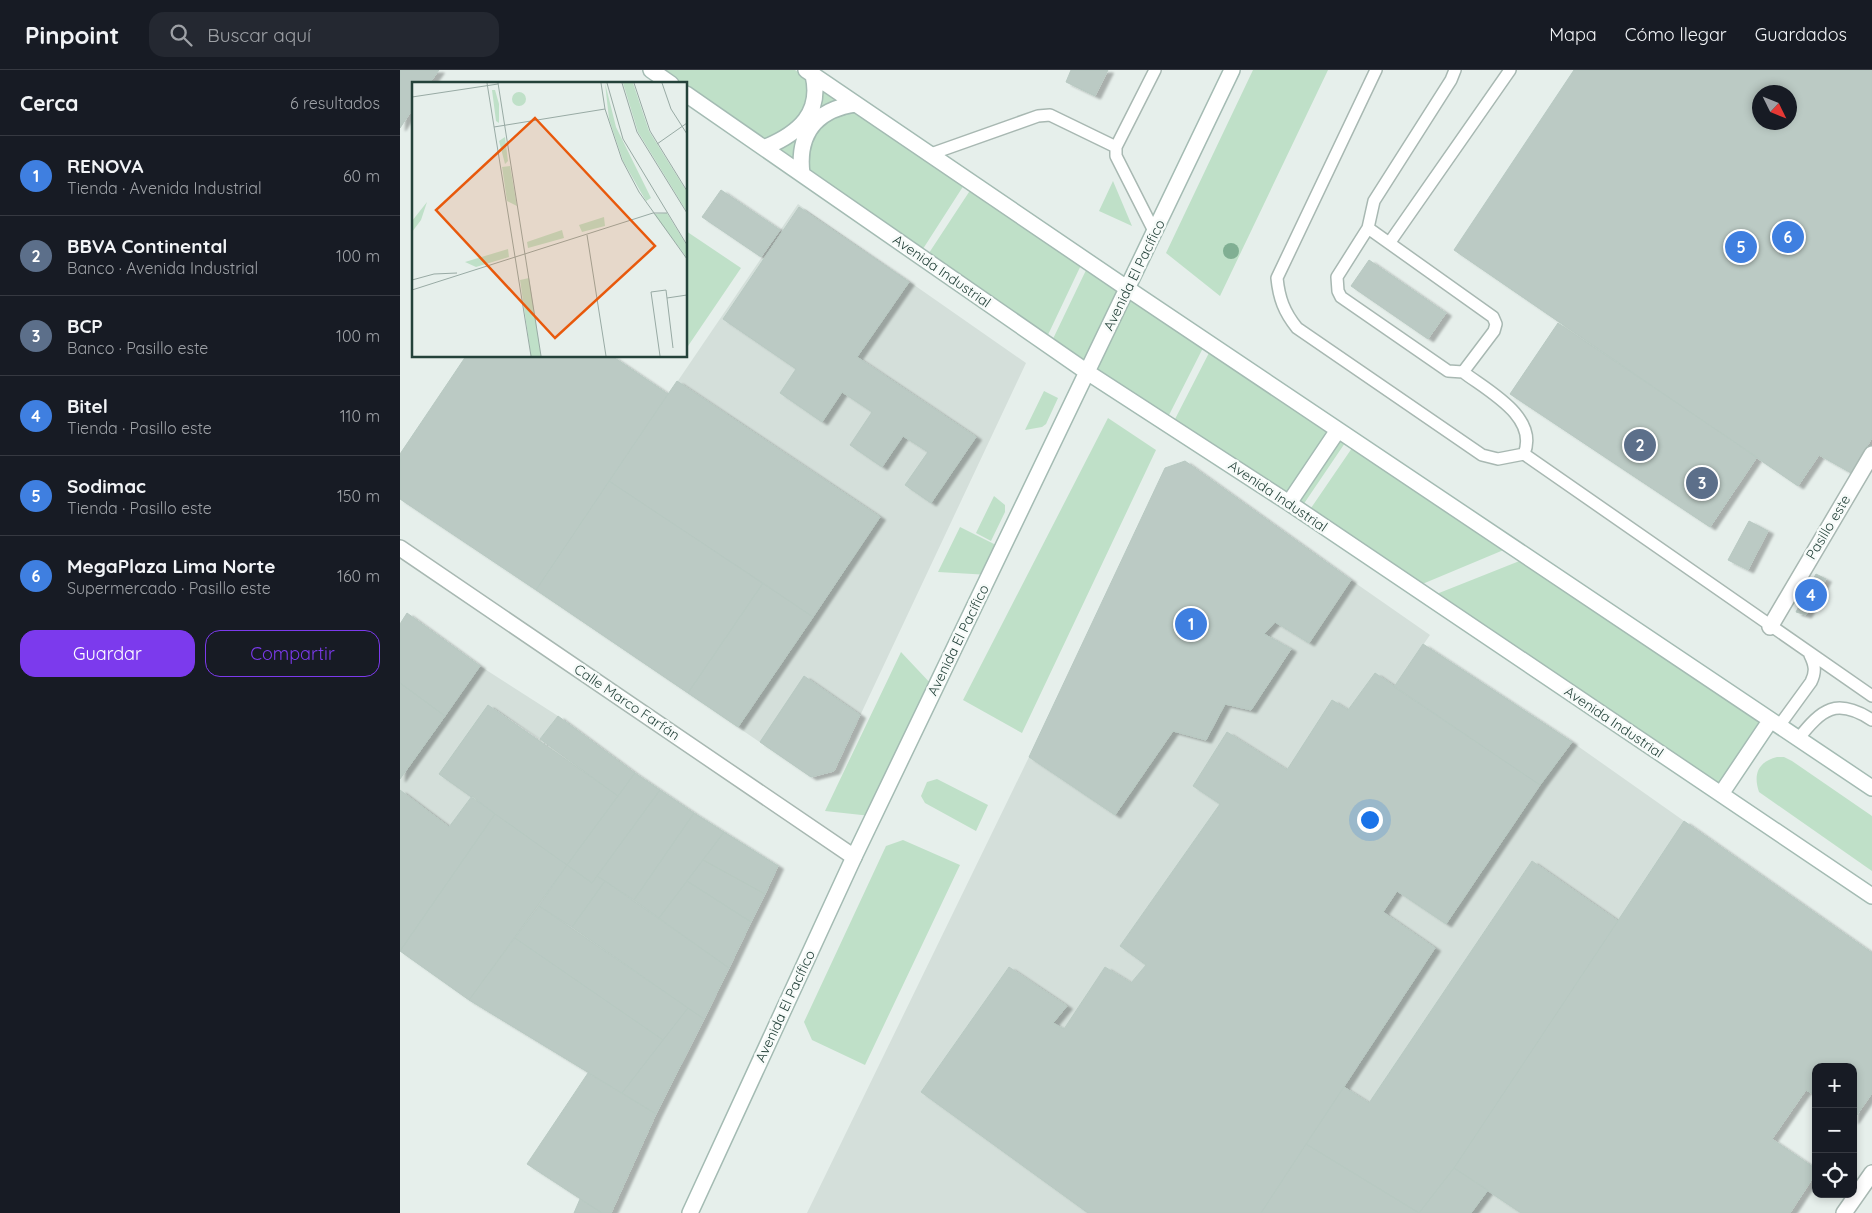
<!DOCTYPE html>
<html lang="es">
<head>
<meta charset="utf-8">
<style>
  body { margin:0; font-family:Quicksand,sans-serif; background:#242831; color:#f1f3f6 }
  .controls { position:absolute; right:15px; bottom:15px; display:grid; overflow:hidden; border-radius:10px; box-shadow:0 2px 8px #0003 }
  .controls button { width:45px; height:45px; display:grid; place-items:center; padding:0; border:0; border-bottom:1px solid #363941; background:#171b24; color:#f1f3f6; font:25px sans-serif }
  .compass { position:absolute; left:1352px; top:15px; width:45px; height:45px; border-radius:50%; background:#171b24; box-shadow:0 2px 8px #0003; rotate:133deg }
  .you { position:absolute; left:969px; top:749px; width:18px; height:18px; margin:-12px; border:4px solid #fff; border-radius:50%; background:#1a73e8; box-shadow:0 0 0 8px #1a73e833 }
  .badge { display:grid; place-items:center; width:32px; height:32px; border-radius:50%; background:#7c3aed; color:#fff; font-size:16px; font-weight:700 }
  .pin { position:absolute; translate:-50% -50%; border:2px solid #fff; box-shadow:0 1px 5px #0006 }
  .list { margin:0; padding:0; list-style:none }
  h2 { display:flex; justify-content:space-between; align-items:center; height:65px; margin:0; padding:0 20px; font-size:21px }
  h2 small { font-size:16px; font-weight:400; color:#9ea1a6 }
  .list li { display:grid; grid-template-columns:32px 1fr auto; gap:15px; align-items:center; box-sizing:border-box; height:80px; padding:0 20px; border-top:1px solid #363941 }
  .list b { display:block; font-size:19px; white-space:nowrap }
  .list p { margin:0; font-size:16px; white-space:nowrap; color:#9ea1a6 }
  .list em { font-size:16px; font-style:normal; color:#9ea1a6 }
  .actions { display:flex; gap:10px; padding:15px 20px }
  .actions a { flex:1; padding:11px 0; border:1px solid #7c3aed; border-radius:15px; text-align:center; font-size:18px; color:#7c3aed }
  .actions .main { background:#7c3aed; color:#fff }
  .icon { flex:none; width:28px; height:28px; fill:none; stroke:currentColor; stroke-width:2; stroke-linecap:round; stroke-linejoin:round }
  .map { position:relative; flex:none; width:1472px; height:1143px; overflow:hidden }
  header { display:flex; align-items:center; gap:30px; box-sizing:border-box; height:70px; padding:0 25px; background:#171b24; border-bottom:1px solid #363941 }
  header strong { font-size:24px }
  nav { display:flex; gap:28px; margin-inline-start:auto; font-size:18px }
  .search { width:350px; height:45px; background:#242831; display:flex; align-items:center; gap:12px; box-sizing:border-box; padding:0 18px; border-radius:15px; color:#9ea1a6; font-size:19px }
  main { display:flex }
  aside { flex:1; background:#171b24 }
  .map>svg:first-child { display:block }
</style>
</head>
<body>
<header>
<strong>Pinpoint</strong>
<div class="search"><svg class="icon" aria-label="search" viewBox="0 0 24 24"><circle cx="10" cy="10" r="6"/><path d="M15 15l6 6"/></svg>Buscar aquí</div>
<nav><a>Mapa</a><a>Cómo llegar</a><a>Guardados</a></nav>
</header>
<main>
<aside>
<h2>Cerca<small>6 resultados</small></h2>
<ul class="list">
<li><span class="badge" style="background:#3f7fe0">1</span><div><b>RENOVA</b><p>Tienda · Avenida Industrial</p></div><em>60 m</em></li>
<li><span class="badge" style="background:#5c6f8a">2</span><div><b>BBVA Continental</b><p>Banco · Avenida Industrial</p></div><em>100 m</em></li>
<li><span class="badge" style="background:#5c6f8a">3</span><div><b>BCP</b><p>Banco · Pasillo este</p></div><em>100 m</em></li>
<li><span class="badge" style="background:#3f7fe0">4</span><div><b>Bitel</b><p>Tienda · Pasillo este</p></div><em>110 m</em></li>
<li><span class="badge" style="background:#3f7fe0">5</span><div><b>Sodimac</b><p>Tienda · Pasillo este</p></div><em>150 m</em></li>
<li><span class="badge" style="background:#3f7fe0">6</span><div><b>MegaPlaza Lima Norte</b><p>Supermercado · Pasillo este</p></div><em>160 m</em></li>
</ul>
<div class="actions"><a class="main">Guardar</a><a>Compartir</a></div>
</aside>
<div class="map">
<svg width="1472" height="1143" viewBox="0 0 1472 1143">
  <defs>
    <filter id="shadow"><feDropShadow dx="5.5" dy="3" stdDeviation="1" flood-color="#0004"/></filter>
  </defs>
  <rect width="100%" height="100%" fill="#e6efeb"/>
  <path fill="#d4dfda" d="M 398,134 L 626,293 L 434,701 L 411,707 L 136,520 Z
    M 951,510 L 1030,565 L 994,617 L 975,604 L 948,640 L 887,700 L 827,662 L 793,716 L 820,734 L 720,876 L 746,895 L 731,913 L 705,897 L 664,959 L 653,953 L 667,936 L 609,897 L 521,1022 L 688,1143 L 407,1143 L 629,687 L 715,745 L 773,661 L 806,670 L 825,634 L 851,640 L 891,580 L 864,564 L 875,552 L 909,573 Z
    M 80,596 L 158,646 L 140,669 L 88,635 L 72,726 L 49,757 L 0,721 L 0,709 Z
    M 1172,672 L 1284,751 L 1218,851 L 1132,791 L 969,1033 L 944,1017 L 983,842 L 997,821 L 1046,854 L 1140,715 Z
    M 1088,1120 L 1121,1143 L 1071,1143 Z"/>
  <path fill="#bfe0c8" d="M 252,0 L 395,0 L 564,115 L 521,182 L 286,23 L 286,14 L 272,14 Z
    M 853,0 L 928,0 L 820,226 L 766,183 Z
    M 713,111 L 732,156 L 699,141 Z
    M 571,119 L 682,193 L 646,269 L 527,186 Z
    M 286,161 L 341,198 L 286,279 Z
    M 688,196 L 724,220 L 686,296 L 651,273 Z
    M 730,224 L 805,274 L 767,349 L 691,301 Z
    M 811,279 L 947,370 L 901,438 L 773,353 Z
    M 644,321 L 658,328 L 646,354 L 642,357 L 625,360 Z
    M 708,348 L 756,380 L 622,663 L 563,630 Z
    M 952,378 L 1106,479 L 1020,515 L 909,441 Z
    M 594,426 L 605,435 L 605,442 L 591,471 L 576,463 Z
    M 560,457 L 602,478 L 590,505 L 538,502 Z
    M 1122,490 L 1360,651 L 1318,714 L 1034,525 Z
    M 501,582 L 533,616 L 471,746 L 425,741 Z
    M 1377,687 L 1384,687 L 1392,691 L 1472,746 L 1472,801 L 1359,722 C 1353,704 1358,692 1377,687 Z
    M 537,709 L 588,735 L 576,761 L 525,733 L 521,726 L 527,712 Z
    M 503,770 L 560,795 L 465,995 L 412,970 L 404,952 L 486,776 Z"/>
  <path fill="#bbcac4" stroke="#b8c9c2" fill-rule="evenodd" filter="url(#shadow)" d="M 0,0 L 39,0 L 29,14 L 14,14 L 14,37 L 0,58 Z
    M 671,0 L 708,0 L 695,26 L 666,12 Z
    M 1174,0 L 1472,0 L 1472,368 L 1451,403 L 1419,385 L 1398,416 L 1054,180 ZM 1360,22 L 1390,22 L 1390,52 L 1360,52 Z
    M 321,120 L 380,160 L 361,187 L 302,147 Z
    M 399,137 L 509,212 L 457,287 L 576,367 L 531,433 L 505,415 L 528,382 L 503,366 L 482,397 L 450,375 L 472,342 L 442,322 L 422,352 L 380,323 L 396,299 L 323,249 Z
    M 969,190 L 1046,243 L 1028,269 L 951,216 Z
    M 1158,253 L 1357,387 L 1310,457 L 1110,324 Z
    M 66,286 L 212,286 L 268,324 L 136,520 L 0,429 L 0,384 Z
    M 277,311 L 480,447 L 413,547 L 209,411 Z
    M 785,391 L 951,510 L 909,573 L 875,552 L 864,564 L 891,579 L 851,640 L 825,634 L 806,670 L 773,661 L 715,745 L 629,687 L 765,398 Z
    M 209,411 L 363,513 L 288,623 L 136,520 Z
    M 1349,451 L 1368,461 L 1348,500 L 1328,490 Z
    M 1416,504 L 1426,509 L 1406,545 L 1396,542 Z
    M 363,513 L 413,547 L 338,657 L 288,623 Z
    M 7,543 L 80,596 L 45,646 L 0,613 L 0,554 Z
    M 1023,574 L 1172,672 L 1140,715 L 994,617 Z
    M 975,603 L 1140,715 L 1046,854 L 997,821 L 983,842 L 1035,878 L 861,1143 L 688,1143 L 521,1022 L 609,897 L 667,936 L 653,953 L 664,959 L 705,897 L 731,913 L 746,895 L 720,876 L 820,734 L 793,716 L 827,662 L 887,700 L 932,630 L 948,640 Z
    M 404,606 L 460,645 L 434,701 L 411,707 L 360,672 Z
    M 0,613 L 45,646 L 0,709 Z
    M 88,635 L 218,726 L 167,795 L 39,704 Z
    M 158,646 L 235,703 L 218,726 L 140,669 Z
    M 235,703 L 260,720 L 192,813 L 167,795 Z
    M 0,720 L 49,757 L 72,726 L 95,744 L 0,881 Z
    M 260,720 L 294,743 L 234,830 L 197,806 Z
    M 294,743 L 324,762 L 259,848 L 234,830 Z
    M 95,744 L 167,795 L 69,930 L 0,881 Z
    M 1284,751 L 1472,883 L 1472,1023 L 1453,1051 L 1453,997 L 1416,997 L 1416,1026 L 1406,1020 L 1372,1069 L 1416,1099 L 1416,1103 L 1390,1143 L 1121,1143 L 1054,1098 Z
    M 324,762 L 378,796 L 365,824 L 303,790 Z
    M 303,790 L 365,824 L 351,852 L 287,811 Z
    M 1132,791 L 1218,851 L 1054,1098 L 1019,1143 L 906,1074 L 944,1017 L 969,1033 Z
    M 167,795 L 192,813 L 197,806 L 205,811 L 172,857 L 139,836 Z
    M 205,811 L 329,898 L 304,949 L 172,857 Z
    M 287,811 L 351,852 L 329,898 L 259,848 Z
    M 139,836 L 288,938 L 263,970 L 115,868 Z
    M 115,868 L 263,970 L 222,1023 L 69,930 Z
    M 288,938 L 304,949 L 256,1044 L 222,1023 Z
    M 188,1003 L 256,1044 L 211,1143 L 202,1143 L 127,1094 Z
    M 906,1074 L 1019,1143 L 1054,1098 L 1088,1120 L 1071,1143 L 861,1143 Z
    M 180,1129 L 202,1143 L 174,1143 Z"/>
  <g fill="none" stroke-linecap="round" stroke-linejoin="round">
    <g stroke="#a8b8b2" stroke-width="14">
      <path id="lane" d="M 755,0 L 716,77 L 716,86 L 755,163
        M 976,0 L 877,208 C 879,228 884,242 897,258 L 1082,385 L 1098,389 L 1124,384 L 1472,626
        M 528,85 L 638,46 L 650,45 L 716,77
        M 968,158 L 1093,247 L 1096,254 L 1094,261 L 1063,302 L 1048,301 L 941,227 L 938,221 L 937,207 L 968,158 L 974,131 L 1051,10 L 1055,0
        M 990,172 L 1110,0
        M 1063,302 C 1088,321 1139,347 1124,384
        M 1379,656 L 1411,612 C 1416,602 1415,595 1410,585
        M 1398,669 C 1422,639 1436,627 1472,650"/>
    </g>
    <g stroke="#a8b8b2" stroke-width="18">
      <path id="street" d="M 0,478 L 454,787
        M 1370,557 L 1472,384
        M 1444,1143 L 1472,1103"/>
    </g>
    <g stroke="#a4bbb3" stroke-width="18">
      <path id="secondary" d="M 251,0 L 271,14
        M 406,0 L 728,219 L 1472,718
        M 286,24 L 687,302 L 889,433 L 1472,826
        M 366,77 C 399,63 422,43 413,5
        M 402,104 C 397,64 415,40 455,34
        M 889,433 L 938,360
        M 1321,724 L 1370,651
        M 290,1143 L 454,787 L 832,0"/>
    </g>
    <use href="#lane" stroke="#fff" stroke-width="11"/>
    <use href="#street" stroke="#fff" stroke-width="15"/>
    <use href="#secondary" stroke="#fff" stroke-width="15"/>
  </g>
  <circle fill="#80af93" cx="831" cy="181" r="8"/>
  <g text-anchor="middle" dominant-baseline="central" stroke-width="5" stroke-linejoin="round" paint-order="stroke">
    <g font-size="14" fill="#24423a" stroke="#f7fbf9">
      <text transform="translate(542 201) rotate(35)">Avenida Industrial</text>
      <text transform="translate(734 205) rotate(-64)">Avenida El Pacífico</text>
      <text transform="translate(878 426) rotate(34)">Avenida Industrial</text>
      <text transform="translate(1428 457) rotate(-59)">Pasillo este</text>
      <text transform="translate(558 570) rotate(-64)">Avenida El Pacífico</text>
      <text transform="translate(227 632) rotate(34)">Calle Marco Farfán</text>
      <text transform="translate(1214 652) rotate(34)">Avenida Industrial</text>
      <text transform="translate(385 936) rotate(-65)">Avenida El Pacífico</text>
    </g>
  </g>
  <g transform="translate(12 12)">
    <rect width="275" height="275" fill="#e6efeb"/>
    <path d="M 193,1 L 204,45 L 239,116 L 234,119 L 211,79 L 197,37 ZM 211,1 L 221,1 L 237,49 L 275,110 L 275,130 L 226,50 ZM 80,8 L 83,8 L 87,22 L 87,41 L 84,39 ZM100 17a7 7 0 1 1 14 0a7 7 0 1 1-14 0ZM 93,55 L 96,79 L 93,82 L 87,59 ZM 98,84 L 105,124 L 95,119 L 90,85 ZM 15,120 L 9,138 L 0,150 L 0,139 ZM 255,131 L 275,164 L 275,176 L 242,132 ZM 192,135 L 193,144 L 170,150 L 167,143 ZM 150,148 L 152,156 L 116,166 L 115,160 ZM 96,167 L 97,175 L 64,185 L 53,180 ZM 117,196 L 129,274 L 119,274 L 108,198 Z" fill="#bfe0c8"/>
    <path fill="none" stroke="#98aaa4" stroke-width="1" d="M 75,1 L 119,274M 86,1 L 129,274M 189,1 L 193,27 L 210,78 L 227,110 L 275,177M 195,1 L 211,57 L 275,163M 210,1 L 225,50 L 275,131M 222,1 L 238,49 L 275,109M 250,1 L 259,27 L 275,52M 0,15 L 86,2M 82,45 L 193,27M 245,62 L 275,41M 175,153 L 194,274M 0,198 L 22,192 L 45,191M 0,208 L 241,131 L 255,131M 255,216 L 275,213M 248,274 L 239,210 L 254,208 L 261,266"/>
    <path fill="#e8590c" fill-opacity="0.15" stroke="#e8590c" stroke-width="2.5" d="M 123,36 L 243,164 L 143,256 L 24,128 Z"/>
    <rect width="275" height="275" fill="none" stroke="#24423a" stroke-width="2.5"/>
  </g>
</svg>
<div class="controls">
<button>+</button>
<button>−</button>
<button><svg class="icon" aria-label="locate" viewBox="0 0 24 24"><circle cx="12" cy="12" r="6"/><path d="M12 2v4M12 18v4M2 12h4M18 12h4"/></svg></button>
</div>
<svg class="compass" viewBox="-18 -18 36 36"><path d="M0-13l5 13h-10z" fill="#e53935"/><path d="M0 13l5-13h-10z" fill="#9ea1a6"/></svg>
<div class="you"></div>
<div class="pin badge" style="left:791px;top:554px;background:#3f7fe0">1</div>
<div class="pin badge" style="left:1240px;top:375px;background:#5c6f8a">2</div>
<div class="pin badge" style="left:1302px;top:413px;background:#5c6f8a">3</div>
<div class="pin badge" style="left:1411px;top:525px;background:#3f7fe0">4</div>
<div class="pin badge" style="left:1341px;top:177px;background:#3f7fe0">5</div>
<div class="pin badge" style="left:1388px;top:167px;background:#3f7fe0">6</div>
</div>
</main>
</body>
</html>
